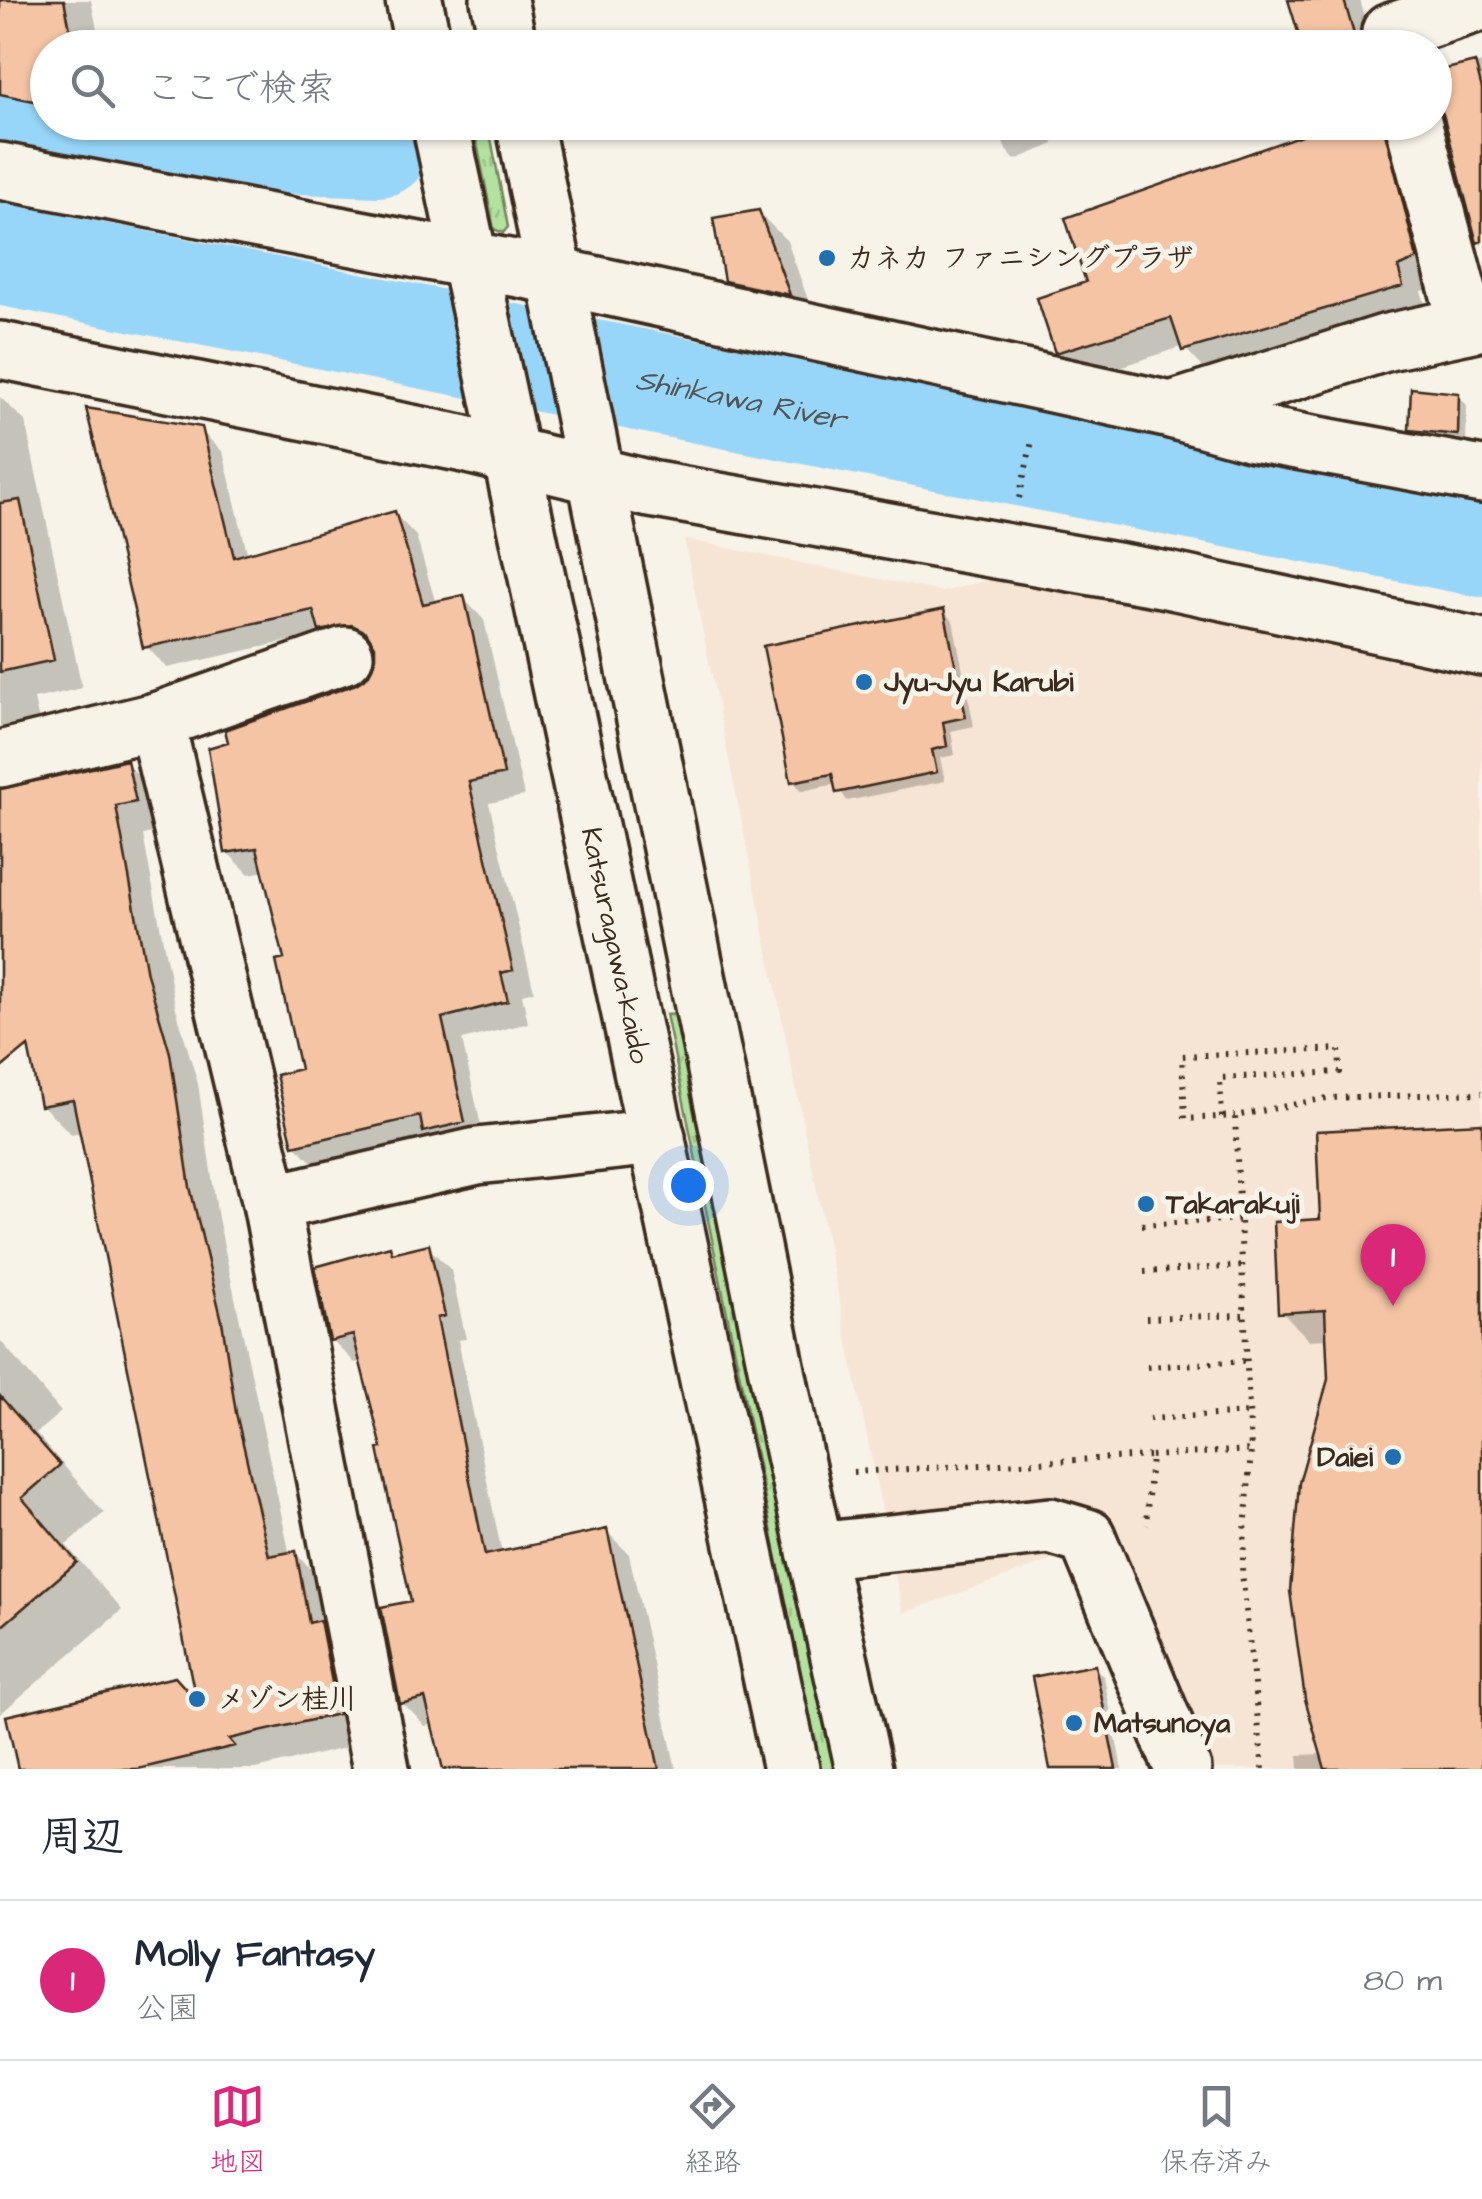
<!DOCTYPE html>
<html lang="ja">
<head>
<meta charset="utf-8">
<style>
  body { margin:0; font-family:"Architects Daughter","Klee One",sans-serif; background:#f2f2f3; color:#1f2937 }
  .you { position:absolute; left:688px; top:1185px; width:35px; height:35px; margin:-25px; border:8px solid #fff; border-radius:50%; background:#1a73e8; box-shadow:0 0 0 15px #1a73e833 }
  .badge { display:grid; place-items:center; width:65px; height:65px; border-radius:50%; background:#db2777; color:#fff; font-size:32px; font-weight:700 }
  .pin { position:absolute; translate:-50% -82px; filter:drop-shadow(0 2px 5px #0008) }
  .pin::after { content:''; position:absolute; top:52px; width:35px; height:30px; background:inherit; clip-path:polygon(0 0,100% 0,50% 100%) }
  .list { margin:0; padding:0; list-style:none }
  h2 { display:flex; justify-content:space-between; align-items:center; height:130px; margin:0; padding:0 40px; font-size:42px }
  h2 small { font-size:32px; font-weight:400; color:#747a83 }
  .list li { display:grid; grid-template-columns:65px 1fr auto; gap:30px; align-items:center; box-sizing:border-box; height:160px; padding:0 40px; border-top:2px solid #e0e1e3 }
  .list b { display:block; font-size:38px; white-space:nowrap }
  .list p { margin:0; font-size:32px; white-space:nowrap; color:#747a83 }
  .list em { font-size:32px; font-style:normal; color:#747a83 }
  .icon { flex:none; width:55px; height:55px; fill:none; stroke:currentColor; stroke-width:2; stroke-linecap:round; stroke-linejoin:round }
  .map { position:relative; flex:none; width:1482px; height:1769px; overflow:hidden }
  .search { position:absolute; background:#fff; box-shadow:0 2px 8px #0004; left:30px; right:30px; top:30px; height:110px; display:flex; align-items:center; gap:25px; box-sizing:border-box; padding:0 35px; border-radius:55px; color:#747a83; font-size:38px }
  .sheet { height:290px; background:#fff }
  nav { display:flex; justify-content:space-around; align-items:center; box-sizing:border-box; height:140px; border-top:2px solid #e0e1e3; background:#fff; font-size:28px; color:#747a83 }
  nav a { display:grid; justify-items:center; gap:5px }
  nav .on { color:#db2777 }
  .map>svg:first-child { display:block }
</style>
</head>
<body>
<div class="map">
<svg width="1482" height="1769" viewBox="0 0 1482 1769">
  <defs>
    <pattern id="grass-tufts" width="24" height="20" patternUnits="userSpaceOnUse" patternTransform="scale(2.5)"><rect width="24" height="20" fill="#b2e1a0"/><path d="M3 7l-1-3M5 7V3M7 7l1-3M15 17l-1-3M17 17v-4M19 17l1-3" fill="none" stroke="#9ac189"/></pattern>
  </defs>
  <rect width="100%" height="100%" fill="#f7f3e8"/>
  <filter id="ink" filterUnits="userSpaceOnUse"><feTurbulence type="fractalNoise" baseFrequency=".01" numOctaves="2"/><feDisplacementMap in="SourceGraphic" scale="20" xChannelSelector="R" yChannelSelector="G"/><feConvolveMatrix kernelMatrix="1 2 1 2 8 2 1 2 1" color-interpolation-filters="sRGB"/></filter>
  <g filter="url(#ink)">
    <path fill="#f6e5d4" d="M 684,539 L 943,592 L 998,577 L 1482,671 L 1482,1769 L 1149,1769 L 1065,1556 L 903,1613 Z"/>
    <path fill="url(#grass-tufts)" stroke="#76865f" stroke-width="2.5" d="M 473,123 L 488,123 L 508,227 L 503,233 L 494,229 Z
      M 679,1013 L 839,1769 L 820,1769 L 666,1014 Z"/>
    <path fill="#0003" d="M 0,0 L 91,0 L 101,48 L 48,48 L 48,122 L 116,122 L 121,147 L 0,121 Z
      M 1290,0 L 1360,0 L 1374,48 L 1304,48 Z
      M 1482,63 L 1482,248 L 1446,116 L 1434,116 L 1434,75 Z
      M 995,122 L 1045,122 L 1054,144 L 1015,160 L 1006,150 Z
      M 1317,122 L 1420,122 L 1441,287 L 1421,291 L 1427,310 L 1209,374 L 1183,346 L 1088,378 L 1057,351 L 1089,283 L 1320,132 Z
      M 759,213 L 787,241 L 816,322 L 755,308 L 726,279 Z
      M 1457,395 L 1467,405 L 1466,443 L 1421,438 L 1412,429 Z
      M 0,397 L 25,421 L 82,688 L 34,699 L 46,751 L 0,777 Z
      M 200,430 L 223,452 L 248,556 L 395,514 L 416,536 L 436,604 L 463,598 L 484,620 L 524,796 L 489,803 L 534,991 L 522,994 L 528,1023 L 462,1040 L 485,1144 L 317,1167 L 295,1145 L 303,1071 L 287,961 L 265,871 L 249,874 L 227,852 L 231,744 L 283,715 L 370,678 L 378,662 L 377,645 L 343,651 L 325,633 L 167,668 L 146,646 Z
      M 943,611 L 953,621 L 974,726 L 951,731 L 955,755 L 940,758 L 945,781 L 847,801 L 836,784 L 802,791 L 793,781 Z
      M 126,763 L 155,792 L 164,830 L 143,835 L 175,1005 L 198,1084 L 218,1218 L 290,1555 L 296,1554 L 325,1583 L 366,1743 L 256,1769 L 21,1769 L 199,1704 L 82,1132 L 71,1134 L 42,1105 L 0,913 L 0,792 Z
      M 1482,1126 L 1482,1769 L 1299,1769 L 1298,1755 L 1323,1754 L 1297,1645 L 1293,1591 L 1331,1379 L 1329,1339 L 1309,1340 L 1281,1311 L 1323,1222 Z
      M 428,1247 L 451,1270 L 466,1339 L 458,1340 L 502,1554 L 606,1531 L 629,1554 L 676,1769 L 445,1769 L 434,1724 L 425,1726 L 403,1703 L 414,1603 L 385,1450 L 362,1361 L 355,1363 L 332,1340 L 389,1249 L 395,1255 Z
      M 0,1340 L 61,1412 L 36,1433 L 104,1513 L 66,1545 L 122,1610 L 0,1714 Z
      M 1094,1667 L 1104,1677 L 1122,1769 L 1052,1769 Z"/>
    <g fill="none" stroke-linecap="round" stroke-linejoin="round">
      <g stroke="#98d6f9" stroke-width="102">
        <path d="M 0,114 L 107,136 L 379,146"/>
        <path id="s1" d="M 0,254 L 1482,546"/>
      </g>
    </g>
    <path fill="#f4c4a4" stroke="#3b2a1e" stroke-width="2.5" d="M 0,0 L 64,0 L 74,48 L 48,48 L 48,104 L 0,94 Z
      M 1288,0 L 1344,0 L 1358,48 L 1303,48 Z
      M 1475,62 L 1482,89 L 1482,241 L 1477,243 L 1443,114 L 1434,99 L 1434,72 Z
      M 1314,122 L 1383,122 L 1417,259 L 1398,267 L 1403,286 L 1182,351 L 1171,318 L 1055,353 L 1037,298 L 1086,282 L 1065,218 L 1316,130 Z
      M 759,210 L 790,295 L 724,281 L 713,218 Z
      M 1411,388 L 1459,393 L 1458,435 L 1409,430 Z
      M 86,408 L 202,427 L 234,557 L 395,511 L 423,604 L 464,595 L 504,774 L 469,782 L 513,970 L 501,973 L 508,1001 L 442,1018 L 465,1122 L 423,1132 L 420,1116 L 293,1146 L 276,1075 L 300,1069 L 276,961 L 284,959 L 257,848 L 225,853 L 208,748 L 228,742 L 225,730 L 356,684 L 368,676 L 375,662 L 375,646 L 366,632 L 352,625 L 319,631 L 313,610 L 143,648 Z
      M 20,500 L 54,660 L 0,672 L 0,503 Z
      M 944,609 L 966,717 L 943,722 L 947,746 L 932,750 L 937,772 L 836,793 L 832,774 L 791,782 L 763,646 Z
      M 127,760 L 136,802 L 116,806 L 147,974 L 170,1053 L 190,1187 L 222,1321 L 236,1413 L 269,1556 L 296,1551 L 309,1623 L 320,1620 L 338,1714 L 229,1739 L 235,1746 L 138,1769 L 18,1769 L 6,1716 L 175,1677 L 196,1700 L 73,1100 L 40,1106 L 28,1046 L 0,1069 L 0,789 Z
      M 1482,1123 L 1482,1769 L 1325,1769 L 1305,1699 L 1290,1591 L 1299,1483 L 1328,1379 L 1325,1310 L 1278,1313 L 1274,1222 L 1320,1219 L 1316,1131 Z
      M 429,1244 L 445,1316 L 437,1318 L 485,1555 L 607,1529 L 659,1769 L 443,1769 L 425,1698 L 400,1704 L 381,1607 L 411,1601 L 378,1449 L 382,1448 L 353,1335 L 330,1341 L 315,1267 L 390,1246 L 392,1253 Z
      M 0,1396 L 60,1465 L 22,1498 L 77,1562 L 0,1628 Z
      M 1095,1665 L 1116,1769 L 1050,1769 L 1032,1677 Z"/>
    <g fill="none" stroke-linecap="round" stroke-linejoin="round">
      <g stroke="#3b2a1e" stroke-width="62">
        <g id="minor">
          <path d="M 414,0 L 424,48"/>
          <path d="M 499,0 L 509,48"/>
          <path d="M 1390,32 L 1482,2"/>
          <path id="s2" d="M 440,122 L 791,1769"/>
          <path d="M 524,122 L 793,1450 L 864,1769"/>
          <path d="M 1413,122 L 1467,325"/>
          <path d="M 0,171 L 556,276 L 1171,410 L 1388,342 L 1482,322"/>
          <path d="M 0,350 L 460,443 L 650,489 L 1167,580 L 1482,647"/>
          <path d="M 1171,410 L 1253,433 L 1482,475"/>
          <path d="M 156,721 L 345,655"/>
          <path d="M 0,759 L 156,721 L 271,1203 L 381,1769"/>
          <path d="M 271,1203 L 477,1156 L 657,1137"/>
          <path d="M 815,1551 L 1050,1526 L 1087,1537 L 1183,1769"/>
        </g>
      </g>
      <path stroke="#3b2a1e" stroke-width="6" stroke-dasharray="2.5 8" stroke-linecap="butt" d="M 1019,498 L 1033,437
        M 1222,1117 L 1220,1078 L 1340,1072 L 1339,1049 L 1182,1056 L 1185,1119 L 1235,1116
        M 1142,1225 L 1240,1219
        M 1144,1272 L 1242,1266
        M 1146,1318 L 1244,1315
        M 1147,1367 L 1246,1361
        M 1149,1419 L 1249,1413
        M 1151,1456 L 1251,1450
        M 853,1472 L 1151,1456 L 1146,1525
        M 1263,1769 L 1242,1572 L 1251,1450 L 1235,1116 L 1327,1098 L 1482,1093"/>
      <use href="#minor" stroke="#f7f3e8" stroke-width="55"/>
    </g>
  </g>
  <g fill="#1f6fb2" stroke="#f7f3e8" stroke-width="4">
    <circle cx="827" cy="258" r="10"/>
    <circle cx="864" cy="682" r="10"/>
    <circle cx="1146" cy="1204" r="10"/>
    <circle cx="1393" cy="1457" r="10"/>
    <circle cx="197" cy="1699" r="10"/>
    <circle cx="1074" cy="1723" r="10"/>
  </g>
  <g text-anchor="middle" dominant-baseline="central" stroke-width="10" stroke-linejoin="round" paint-order="stroke">
    <g font-size="28" font-weight="bold" fill="#3b2a1e" stroke="#f7f3e8" text-anchor="start">
      <text x="847" y="258">カネカ ファニシングプラザ</text>
      <text x="884" y="682">Jyu-Jyu Karubi</text>
      <text x="1166" y="1204">Takarakuji</text>
      <text x="1373" y="1457" text-anchor="end">Daiei</text>
      <text x="217" y="1699">メゾン桂川</text>
      <text x="1094" y="1723">Matsunoya</text>
    </g>
    <g font-size="28" fill="#3b2a1e" stroke="#f7f3e8">
      <text stroke="none"><textPath href="#s2" startOffset="842">Katsuragawa-kaido</textPath></text>
    </g>
    <g font-size="30" font-style="italic" fill="#525555" stroke="#f7f3e8">
      <text stroke="none"><textPath href="#s1" startOffset="755">Shinkawa River</textPath></text>
    </g>
  </g>
</svg>
<div class="you"></div>
<div class="pin badge" style="left:1393px;top:1306px">1</div>
<div class="search"><svg class="icon" aria-label="search" viewBox="0 0 24 24"><circle cx="10" cy="10" r="6"/><path d="M15 15l6 6"/></svg>ここで検索</div>
</div>
<section class="sheet">
<h2>周辺<small></small></h2>
<ul class="list">
<li><span class="badge">1</span><div><b>Molly Fantasy</b><p>公園</p></div><em>80 m</em></li>
</ul>
</section>
<nav>
<a class="on"><svg class="icon" aria-label="map" viewBox="0 0 24 24"><path d="M3 6l6-2 6 2 6-2v14l-6 2-6-2-6 2zM9 4v14M15 6v14"/></svg>地図</a>
<a><svg class="icon" aria-label="directions" viewBox="0 0 24 24"><path d="M12 3l9 9-9 9-9-9zM9 14v-3h6M13 9l2 2-2 2"/></svg>経路</a>
<a><svg class="icon" aria-label="saved" viewBox="0 0 24 24"><path d="M7 4h10v16l-5-4-5 4z"/></svg>保存済み</a>
</nav>
</body>
</html>
